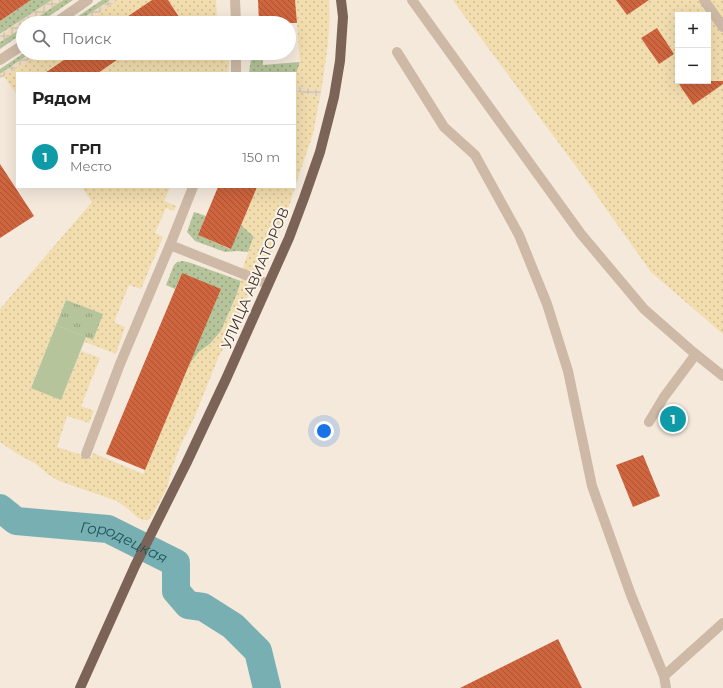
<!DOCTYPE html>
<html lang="ru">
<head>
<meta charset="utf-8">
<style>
  body { margin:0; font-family:Montserrat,sans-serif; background:#f2f2f2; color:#222 }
  .controls { position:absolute; right:12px; top:12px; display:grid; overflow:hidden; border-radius:0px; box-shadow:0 4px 16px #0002 }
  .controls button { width:36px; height:36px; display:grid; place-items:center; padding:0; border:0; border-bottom:1px solid #e0e0e0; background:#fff; color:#222; font:20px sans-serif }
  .you { position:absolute; left:324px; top:431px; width:14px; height:14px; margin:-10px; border:3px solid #fff; border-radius:50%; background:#1a73e8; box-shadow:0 0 0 6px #1a73e833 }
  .badge { display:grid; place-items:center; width:26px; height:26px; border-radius:50%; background:#0b8043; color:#fff; font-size:13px; font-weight:700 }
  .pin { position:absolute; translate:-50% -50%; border:2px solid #fff; box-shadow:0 1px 4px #0006 }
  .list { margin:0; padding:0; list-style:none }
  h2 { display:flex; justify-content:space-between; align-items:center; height:52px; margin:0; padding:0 16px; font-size:17px }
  h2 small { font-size:13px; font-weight:400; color:#767676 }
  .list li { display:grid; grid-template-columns:26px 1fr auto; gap:12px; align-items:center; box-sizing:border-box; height:64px; padding:0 16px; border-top:1px solid #e0e0e0 }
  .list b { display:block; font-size:15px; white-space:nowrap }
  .list p { margin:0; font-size:13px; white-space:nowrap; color:#767676 }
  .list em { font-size:13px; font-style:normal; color:#767676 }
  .icon { flex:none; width:22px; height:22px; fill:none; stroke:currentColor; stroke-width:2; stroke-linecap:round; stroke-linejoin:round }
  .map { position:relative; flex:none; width:723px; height:688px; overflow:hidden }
  .search { position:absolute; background:#fff; box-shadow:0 4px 16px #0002; left:16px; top:16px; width:280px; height:44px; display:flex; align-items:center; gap:10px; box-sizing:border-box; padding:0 14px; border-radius:22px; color:#767676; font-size:15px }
  .panel { position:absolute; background:#fff; box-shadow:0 4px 16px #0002; left:16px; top:72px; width:280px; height:116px; border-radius:0px }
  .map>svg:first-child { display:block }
</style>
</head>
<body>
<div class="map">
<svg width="723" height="688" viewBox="0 0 723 688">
  <defs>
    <pattern id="grass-dots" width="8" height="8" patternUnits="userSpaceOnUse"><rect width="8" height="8" fill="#b5c49a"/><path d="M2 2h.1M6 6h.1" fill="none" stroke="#94a07e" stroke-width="1.8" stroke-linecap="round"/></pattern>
    <pattern id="sand-dots" width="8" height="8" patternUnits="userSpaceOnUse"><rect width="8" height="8" fill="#f2ddaf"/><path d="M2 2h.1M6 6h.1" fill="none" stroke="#d0be97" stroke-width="1.8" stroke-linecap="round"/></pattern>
    <pattern id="park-tufts" width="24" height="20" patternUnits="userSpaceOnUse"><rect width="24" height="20" fill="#b5c49a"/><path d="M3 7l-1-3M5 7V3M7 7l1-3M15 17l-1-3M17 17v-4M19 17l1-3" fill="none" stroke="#94a07e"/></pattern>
    <pattern id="plaza-grid" width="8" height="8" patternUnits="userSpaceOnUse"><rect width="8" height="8" fill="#eddbc1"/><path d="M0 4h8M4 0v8" fill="none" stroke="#ccbca6"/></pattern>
    <pattern id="building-back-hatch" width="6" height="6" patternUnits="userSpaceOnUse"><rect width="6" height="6" fill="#cf653e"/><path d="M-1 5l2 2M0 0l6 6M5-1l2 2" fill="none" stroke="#a95434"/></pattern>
  </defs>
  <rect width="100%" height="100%" fill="#f4e9db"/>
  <path fill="url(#grass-dots)" d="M 31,0 L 52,0 L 0,34 L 0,21 Z
    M 63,0 L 73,0 L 39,23 L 29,23 Z
    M 102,0 L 110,0 L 76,23 L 68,23 Z
    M 23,27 L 23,33 L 0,49 L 0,42 Z
    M 24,53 L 31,53 L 0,74 L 0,69 Z
    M 252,53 L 262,53 L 263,65 L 300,62 L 295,77 L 295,73 L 249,73 Z
    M 194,212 L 206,216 L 198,235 L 230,249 L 241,225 L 254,236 L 248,252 L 237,251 L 225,252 L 195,241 L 187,232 Z
    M 183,261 L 191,263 L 241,281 L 237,294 L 221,331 L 210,344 L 199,352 L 189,365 L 182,273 L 175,289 L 166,285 L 174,265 L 177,262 Z"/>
  <path fill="url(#sand-dots)" fill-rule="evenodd" d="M 118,0 L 216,0 L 217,19 L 230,19 L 230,23 L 84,23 Z
    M 295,0 L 329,0 C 331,31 326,61 321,91 L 295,86 L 295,77 L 300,62 Z
    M 453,0 L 723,0 L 723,334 L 651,272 L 578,169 L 460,10 ZM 678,15 L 708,15 L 708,81 L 678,81 Z
    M 39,53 L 230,53 L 228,73 L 17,73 L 17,95 L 4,76 Z
    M 295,91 L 320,97 L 313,134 L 295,186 Z
    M 82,187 L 170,187 L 164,201 L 176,206 L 174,211 L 166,208 L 155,233 L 163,237 L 141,289 L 129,285 L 114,322 L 125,327 L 116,354 L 85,342 L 86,337 L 92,340 L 66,300 L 31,387 L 61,400 L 81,351 L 100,358 L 81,406 L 94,411 L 89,423 L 67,416 L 57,447 L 91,458 L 93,453 L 143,474 L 189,365 L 199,352 L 210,344 L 221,331 L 237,294 L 241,281 L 244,264 L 254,237 L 241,225 L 257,187 L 295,187 L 289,206 L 272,251 L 265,265 L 251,289 L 232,332 L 219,356 L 192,423 L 181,444 L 172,468 L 167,488 L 153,514 L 148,520 L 143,520 L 138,518 L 128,509 L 117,501 L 59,481 L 49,475 L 36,464 L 16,453 L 0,442 L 0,309 L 92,202 Z"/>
  <path fill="url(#park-tufts)" d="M 66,300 L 103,314 L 93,340 L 56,325 Z"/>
  <path fill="#b5c49a" d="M 56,325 L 86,337 L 61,400 L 31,388 Z"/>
  <path fill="url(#plaza-grid)" d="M 52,0 L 63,0 L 29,23 L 23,23 L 23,27 L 0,42 L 0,35 Z
    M 110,0 L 118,0 L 84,23 L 76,23 Z
    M 31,53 L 39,53 L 0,79 L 0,74 Z
    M 295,86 L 321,91 L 320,97 L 295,91 Z"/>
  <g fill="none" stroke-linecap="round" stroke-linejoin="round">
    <path stroke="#78afb3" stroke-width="28" id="s1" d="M 0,508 L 16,521 L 108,529 L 176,563 L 176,591 L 188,605 L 203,607 L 233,626 L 258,651 L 267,688"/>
  </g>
  <path fill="url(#building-back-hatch)" d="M 0,0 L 31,0 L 0,21 Z
    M 152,0 L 168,0 L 179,17 L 171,23 L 118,23 Z
    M 258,0 L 295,0 L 297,23 L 259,23 Z
    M 616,0 L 649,0 L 627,15 Z
    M 657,28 L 674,54 L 659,64 L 641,38 Z
    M 74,53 L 127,53 L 98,73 L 45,73 Z
    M 677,81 L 723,81 L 723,84 L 693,105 Z
    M 0,164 L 34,216 L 0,238 Z
    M 218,187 L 257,187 L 231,249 L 198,235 Z
    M 182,273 L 221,289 L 145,470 L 106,454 Z
    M 670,407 L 685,415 L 677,431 L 661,424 Z
    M 643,455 L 660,496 L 633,507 L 616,465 Z
    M 558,639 L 582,688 L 460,688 Z"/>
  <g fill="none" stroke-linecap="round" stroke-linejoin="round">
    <path stroke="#cdb9a6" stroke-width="10" d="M 235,0 L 236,23
      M 412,0 L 581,234 L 644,309 L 693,352 L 723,376
      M 704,0 L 723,27
      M 55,23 L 88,0
      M 397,52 L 444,127 L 475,155 L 519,235 L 547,304 L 568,371 L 592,486 L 631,595 L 664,676 L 666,688
      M 0,60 L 23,45
      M 236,73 L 236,53
      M 170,245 L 268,284
      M 649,422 L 664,397 L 696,354
      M 86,454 L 120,364 L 170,245 L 193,187
      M 664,676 L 723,623"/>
    <path stroke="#7b6457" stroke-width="10" d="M 80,688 L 135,566 L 186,464 L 226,379 L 289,238 L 304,198 L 320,152 L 334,97 L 340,61 L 343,17 L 341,0"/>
  </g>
  <g text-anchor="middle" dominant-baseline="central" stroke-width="4" stroke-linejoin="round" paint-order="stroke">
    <g font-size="14" fill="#382d27" stroke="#fbf3e8">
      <text transform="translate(255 278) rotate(-67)">УЛИЦА АВИАТОРОВ</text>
    </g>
    <g font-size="15" font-style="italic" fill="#1a575d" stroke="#fbf3e8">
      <text stroke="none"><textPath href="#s1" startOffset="132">Городецкая</textPath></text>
    </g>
  </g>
</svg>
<div class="controls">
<button>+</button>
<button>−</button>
</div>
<div class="you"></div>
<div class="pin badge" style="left:673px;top:419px;background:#0f9aa8">1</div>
<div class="search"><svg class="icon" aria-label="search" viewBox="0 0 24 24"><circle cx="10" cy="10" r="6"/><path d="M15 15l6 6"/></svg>Поиск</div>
<section class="panel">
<h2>Рядом<small></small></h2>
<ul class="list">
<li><span class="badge" style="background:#0f9aa8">1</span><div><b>ГРП</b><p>Место</p></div><em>150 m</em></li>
</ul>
</section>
</div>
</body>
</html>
